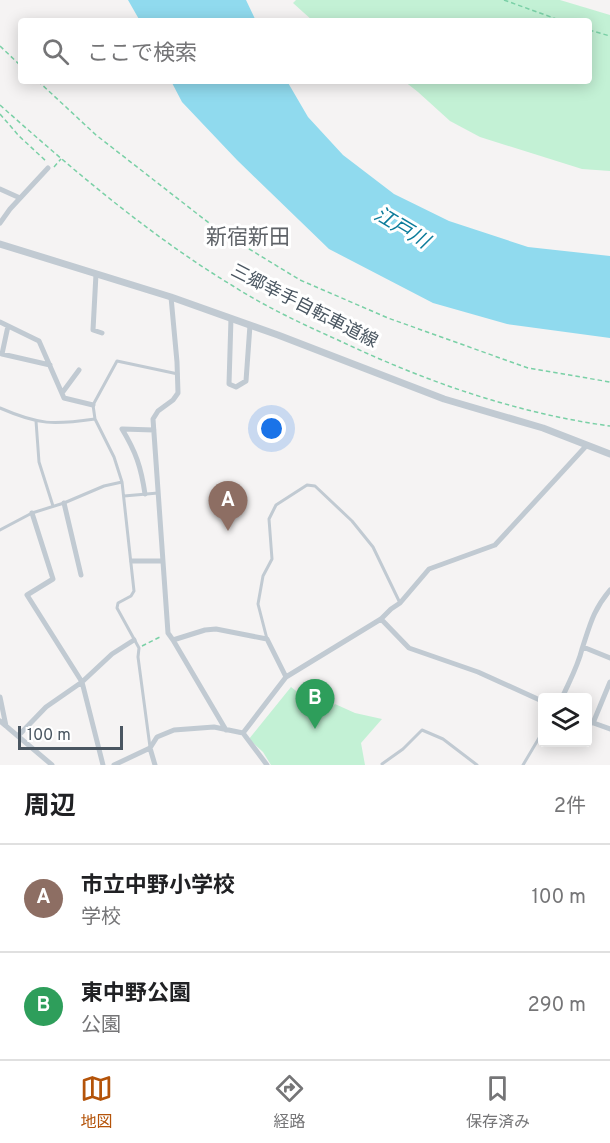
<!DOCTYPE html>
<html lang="ja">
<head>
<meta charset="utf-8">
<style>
  body { margin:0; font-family:Overpass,"Noto Sans JP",sans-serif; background:#f6f6f6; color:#202124 }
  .controls { position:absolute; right:18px; bottom:18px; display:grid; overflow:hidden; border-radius:6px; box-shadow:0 3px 15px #0003 }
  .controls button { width:54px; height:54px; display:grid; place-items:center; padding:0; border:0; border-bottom:2px solid #e0e0e0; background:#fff; color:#202124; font:30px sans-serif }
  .scale { position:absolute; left:18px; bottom:15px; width:105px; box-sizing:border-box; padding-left:6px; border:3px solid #4a5661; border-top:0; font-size:16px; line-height:21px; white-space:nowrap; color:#4a5661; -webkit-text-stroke:4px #fff; paint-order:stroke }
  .you { position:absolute; left:272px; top:429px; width:21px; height:21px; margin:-15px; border:4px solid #fff; border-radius:50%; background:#1a73e8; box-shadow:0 0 0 9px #1a73e833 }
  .badge { display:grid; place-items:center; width:39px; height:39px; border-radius:50%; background:#b45309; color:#fff; font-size:20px; font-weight:700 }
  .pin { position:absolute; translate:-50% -50px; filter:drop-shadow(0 2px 3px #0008) }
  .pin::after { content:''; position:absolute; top:32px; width:21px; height:18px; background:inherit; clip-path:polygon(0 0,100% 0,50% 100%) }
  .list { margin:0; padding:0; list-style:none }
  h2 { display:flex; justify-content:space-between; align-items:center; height:78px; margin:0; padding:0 24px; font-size:26px }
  h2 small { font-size:20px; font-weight:400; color:#757577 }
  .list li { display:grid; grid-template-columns:39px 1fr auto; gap:18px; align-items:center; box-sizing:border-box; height:108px; padding:0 24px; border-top:2px solid #e0e0e0 }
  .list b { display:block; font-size:22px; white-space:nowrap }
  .list p { margin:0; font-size:20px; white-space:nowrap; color:#757577 }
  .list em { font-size:20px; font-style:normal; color:#757577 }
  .icon { flex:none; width:33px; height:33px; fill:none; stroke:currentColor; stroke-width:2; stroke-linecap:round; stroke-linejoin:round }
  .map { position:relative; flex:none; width:610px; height:765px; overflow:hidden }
  .search { position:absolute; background:#fff; box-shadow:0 3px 15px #0003; left:18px; right:18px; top:18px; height:66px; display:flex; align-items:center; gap:15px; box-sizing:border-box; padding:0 21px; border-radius:6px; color:#757577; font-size:22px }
  .sheet { height:294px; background:#fff }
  nav { display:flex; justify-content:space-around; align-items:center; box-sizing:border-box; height:84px; border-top:2px solid #e0e0e0; background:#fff; font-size:16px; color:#757577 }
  nav a { display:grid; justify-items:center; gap:3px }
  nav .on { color:#b45309 }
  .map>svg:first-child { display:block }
</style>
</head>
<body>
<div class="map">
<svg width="610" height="765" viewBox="0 0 610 765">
  <rect width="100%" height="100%" fill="#f5f3f3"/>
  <path fill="#c3f1d5" d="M 296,0 L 560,0 L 610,15 L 610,171 L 582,169 L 480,137 L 450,121 L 418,92 L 404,81 L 589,81 L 589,21 L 313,21 L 293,3 Z
    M 291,687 L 326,714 L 335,704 L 355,713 L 382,719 L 361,743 L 365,765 L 271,765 L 263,752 L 249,739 Z"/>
  <path fill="#90daee" d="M 128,0 L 246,0 L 256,21 L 140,21 Z
    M 171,81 L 287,81 L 308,117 L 343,155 L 394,194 L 449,221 L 528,247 L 610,256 L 610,338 L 507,324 L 433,303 L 329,249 L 237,160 L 182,102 Z"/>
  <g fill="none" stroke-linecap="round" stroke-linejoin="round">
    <path stroke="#7ad0a6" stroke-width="1.5" stroke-dasharray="4.5 3" stroke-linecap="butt" d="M 504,0 L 562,21
      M 589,30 L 610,36
      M 0,46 L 21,66
      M 38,81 L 96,135 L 218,230 L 300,280 L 388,318 L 528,368 L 610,382
      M 0,105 C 73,170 149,235 233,286 C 266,307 302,324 338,340 C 424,381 515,413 610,426
      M 0,114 L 19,136 L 47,162
      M 54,167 L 61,159
      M 142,646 L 162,636"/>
    <path stroke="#c1cad2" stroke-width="3" d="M 0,408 C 39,425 53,425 95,419 L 114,457 L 122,482 L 134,591 L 131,596 L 118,603 L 117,608 L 139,648 L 138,657 L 150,747
      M 95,419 L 93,405 L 117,361 L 178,374
      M 36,421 L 39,462 L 53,506
      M 124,496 L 158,493
      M 0,530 L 32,513 L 64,503 L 104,486 L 122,482
      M 267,639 L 258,604 L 263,576 L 272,559 L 269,519 L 276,505 L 307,485 L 315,486 L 352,521 L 373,547 L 400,603
      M 382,764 L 403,749 L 422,730 L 443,739 L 477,765
      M 523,765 L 542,733"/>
    <path stroke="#c1cad2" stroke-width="5" d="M 0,189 L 20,198
      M 0,223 L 10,209 L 48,168
      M 96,274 L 93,330 L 102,333
      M 171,297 L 177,362 L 178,393 L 173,400 L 158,411 L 153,419 L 168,633 L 173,640 L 205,630 L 216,629 L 267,639 L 286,677
      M 231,318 L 229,384 L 236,387 L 246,381 L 250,325
      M 0,322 L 39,341 L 64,398 L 93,405
      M 8,326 L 2,354 L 50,365
      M 62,393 L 79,370
      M 145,494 C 141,467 136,452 122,429 L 154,430
      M 64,503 L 81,575
      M 32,513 L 53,579 L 27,595 L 82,682 L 103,765
      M 132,561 L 163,561
      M 381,619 L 409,648 L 478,672 L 542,701
      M 173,640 L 226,730
      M 583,647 L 610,658
      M 0,697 L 6,726
      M 562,698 C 569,682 578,666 582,649 C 590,625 593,610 610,590
      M 0,721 L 52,765
      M 588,721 L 610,729
      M 593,723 L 610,682
      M 243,733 L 267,765
      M 18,736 L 46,707 L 82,682 L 112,654 L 134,640
      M 150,748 L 155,765
      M 114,765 L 150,748 L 157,737 L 174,730 L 214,727 L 243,733 L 286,677 L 381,619 L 391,609 L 400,603 L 429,569 L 495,545 L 587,445"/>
    <path stroke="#c1cad2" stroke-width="7" d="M 0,244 L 171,297 L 278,335 L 444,399 L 543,428 L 610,454"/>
  </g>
  <g text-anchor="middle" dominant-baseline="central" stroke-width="6" stroke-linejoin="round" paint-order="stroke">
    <g font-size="18" fill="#4a5661" stroke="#fff">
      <text transform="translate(304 307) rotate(27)">三郷幸手自転車道線</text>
    </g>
    <g font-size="20" font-style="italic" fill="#0c7c9b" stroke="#fff">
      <text transform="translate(401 229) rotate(31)">江戸川</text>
    </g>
    <g font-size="21" fill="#5f6368" stroke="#fff">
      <text x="248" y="238">新宿新田</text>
    </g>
  </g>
</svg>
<div class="controls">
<button><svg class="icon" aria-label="layers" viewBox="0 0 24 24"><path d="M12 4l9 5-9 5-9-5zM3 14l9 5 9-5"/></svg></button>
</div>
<div class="scale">100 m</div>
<div class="you"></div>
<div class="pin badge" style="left:228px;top:531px;background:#8d6e63">A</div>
<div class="pin badge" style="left:315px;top:729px;background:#2e9e5b">B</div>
<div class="search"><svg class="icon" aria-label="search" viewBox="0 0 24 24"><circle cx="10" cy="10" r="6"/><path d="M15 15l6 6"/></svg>ここで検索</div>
</div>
<section class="sheet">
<h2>周辺<small>2件</small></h2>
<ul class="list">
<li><span class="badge" style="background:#8d6e63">A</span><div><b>市立中野小学校</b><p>学校</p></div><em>100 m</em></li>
<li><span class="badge" style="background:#2e9e5b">B</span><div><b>東中野公園</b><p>公園</p></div><em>290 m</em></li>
</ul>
</section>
<nav>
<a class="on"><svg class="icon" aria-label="map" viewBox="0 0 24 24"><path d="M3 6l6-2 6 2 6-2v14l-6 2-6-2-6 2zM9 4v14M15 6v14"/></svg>地図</a>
<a><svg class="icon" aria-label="directions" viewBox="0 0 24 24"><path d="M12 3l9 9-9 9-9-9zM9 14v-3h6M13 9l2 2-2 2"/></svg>経路</a>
<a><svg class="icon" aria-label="saved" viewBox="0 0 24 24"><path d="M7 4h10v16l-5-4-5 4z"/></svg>保存済み</a>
</nav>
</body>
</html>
